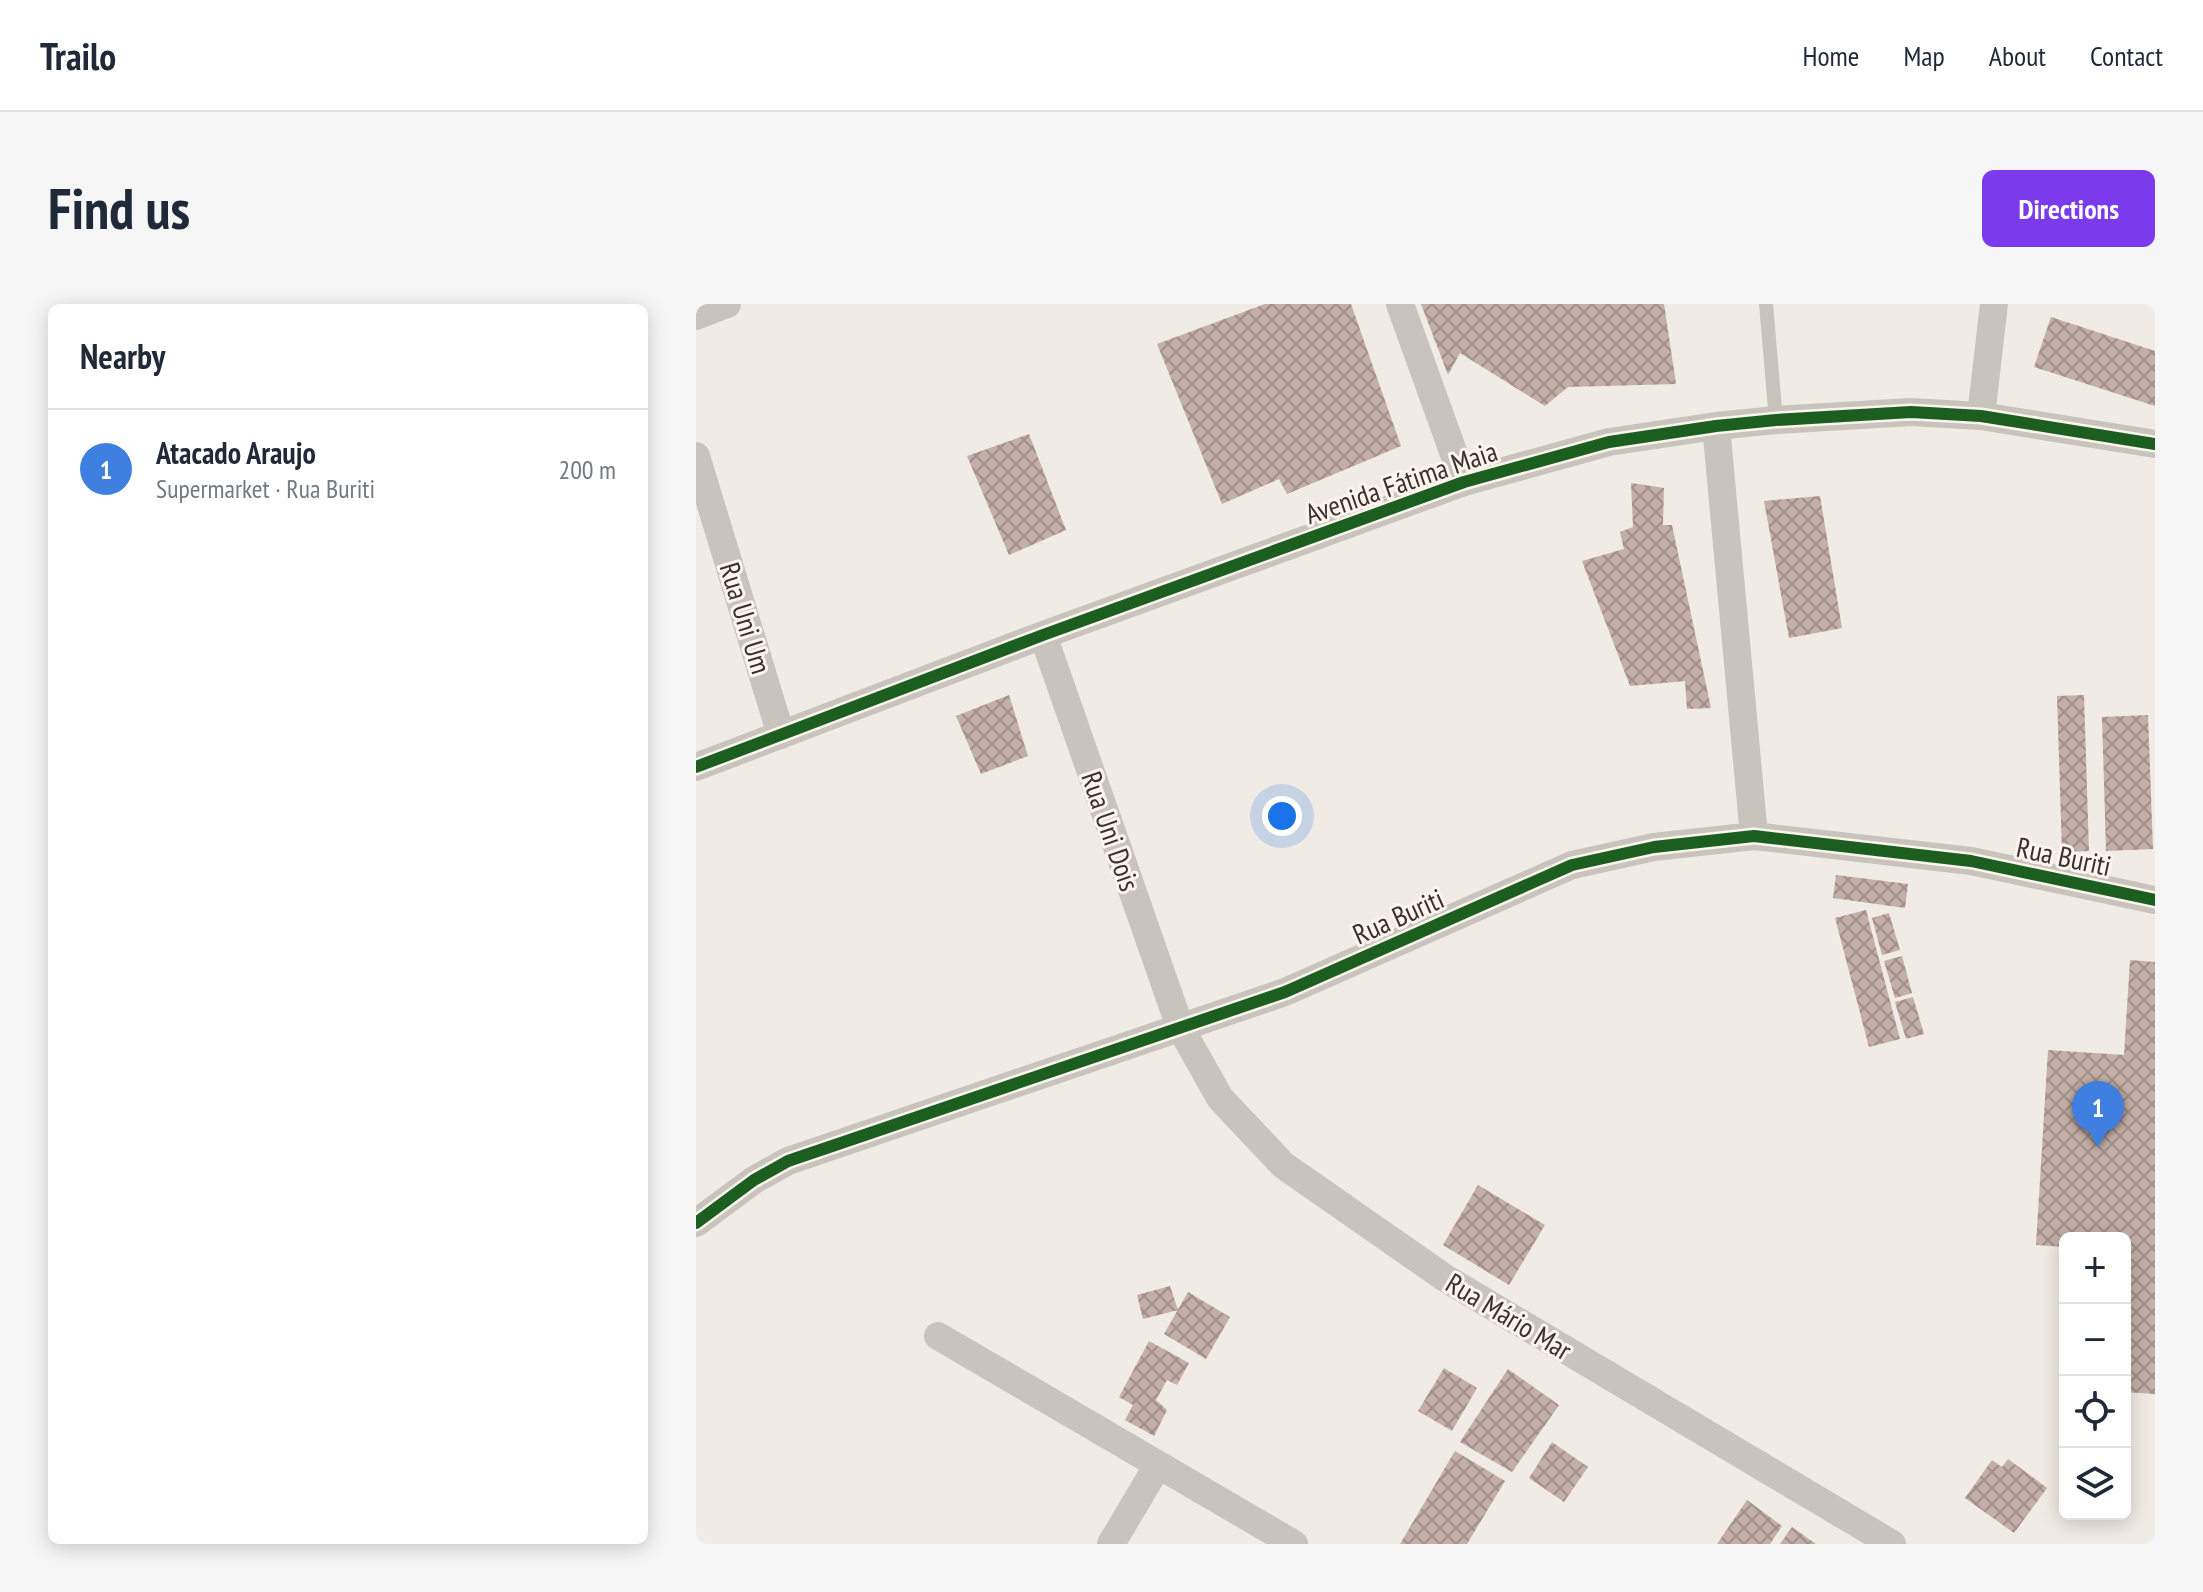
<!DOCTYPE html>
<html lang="en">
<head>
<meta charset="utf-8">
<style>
  body { margin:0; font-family:"PT Sans Narrow",sans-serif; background:#f6f6f7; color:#1f2937 }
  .controls { position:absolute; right:24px; bottom:24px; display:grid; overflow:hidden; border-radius:12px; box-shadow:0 4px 20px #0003 }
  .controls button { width:72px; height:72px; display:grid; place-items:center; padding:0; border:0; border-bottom:2px solid #e0e1e3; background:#fff; color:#1f2937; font:40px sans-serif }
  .you { position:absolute; left:586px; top:512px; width:28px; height:28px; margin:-20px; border:6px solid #fff; border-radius:50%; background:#1a73e8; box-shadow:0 0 0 12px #1a73e833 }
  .badge { display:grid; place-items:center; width:52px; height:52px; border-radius:50%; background:#7c3aed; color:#fff; font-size:26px; font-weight:700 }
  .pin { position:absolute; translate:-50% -66px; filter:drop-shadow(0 2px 4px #0008) }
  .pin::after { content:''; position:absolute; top:42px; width:28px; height:24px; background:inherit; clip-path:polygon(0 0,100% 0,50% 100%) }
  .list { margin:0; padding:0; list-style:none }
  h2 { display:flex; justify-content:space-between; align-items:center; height:104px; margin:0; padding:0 32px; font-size:34px }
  h2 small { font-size:26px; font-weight:400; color:#747a83 }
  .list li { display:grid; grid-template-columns:52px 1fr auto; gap:24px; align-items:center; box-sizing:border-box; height:120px; padding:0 32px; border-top:2px solid #e0e1e3 }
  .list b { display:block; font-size:30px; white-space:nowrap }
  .list p { margin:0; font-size:26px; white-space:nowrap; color:#747a83 }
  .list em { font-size:26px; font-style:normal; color:#747a83 }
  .icon { flex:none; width:44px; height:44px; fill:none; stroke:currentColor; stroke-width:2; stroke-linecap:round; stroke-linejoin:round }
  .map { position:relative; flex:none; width:1459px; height:1240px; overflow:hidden; border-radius:12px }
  header { display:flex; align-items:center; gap:48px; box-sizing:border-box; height:112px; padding:0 40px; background:#fff; border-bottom:2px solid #e0e1e3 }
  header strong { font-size:38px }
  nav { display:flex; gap:44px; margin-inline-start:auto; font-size:28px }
  .intro { display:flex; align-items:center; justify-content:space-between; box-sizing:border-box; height:192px; padding:0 48px }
  h1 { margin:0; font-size:56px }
  .button { padding:20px 36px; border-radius:12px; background:#7c3aed; color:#fff; font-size:28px; font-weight:700 }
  main { display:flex; gap:48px; padding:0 48px }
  aside { flex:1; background:#fff; border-radius:12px; box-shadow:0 4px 20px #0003 }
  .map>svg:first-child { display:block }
</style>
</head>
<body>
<header>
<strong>Trailo</strong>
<nav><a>Home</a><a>Map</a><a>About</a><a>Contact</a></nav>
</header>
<div class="intro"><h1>Find us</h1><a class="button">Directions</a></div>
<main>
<aside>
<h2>Nearby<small></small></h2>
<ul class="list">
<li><span class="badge" style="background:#3f7fe0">1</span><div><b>Atacado Araujo</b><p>Supermarket · Rua Buriti</p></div><em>200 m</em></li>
</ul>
</aside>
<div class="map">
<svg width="1459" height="1240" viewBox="0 0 1459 1240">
  <defs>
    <pattern id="building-cross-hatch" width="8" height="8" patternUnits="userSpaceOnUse" patternTransform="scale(2)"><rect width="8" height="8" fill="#c3afa7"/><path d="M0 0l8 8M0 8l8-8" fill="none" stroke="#a08f88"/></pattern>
  </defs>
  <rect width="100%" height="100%" fill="#f0ebe5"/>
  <path fill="url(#building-cross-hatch)" d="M 569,0 L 655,0 L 705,142 L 591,190 L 583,175 L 526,200 L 461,40 Z
    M 725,0 L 968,0 L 980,80 L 872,83 L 849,102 L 764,49 L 752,71 Z
    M 1355,13 L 1459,47 L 1459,102 L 1338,63 Z
    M 333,130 L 370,226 L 313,251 L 271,152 Z
    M 935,179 L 968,184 L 967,221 L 976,221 L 1015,404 L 991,405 L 989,377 L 934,382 L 886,257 L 928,245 L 924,228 L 937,223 Z
    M 1124,192 L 1146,324 L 1093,334 L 1068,197 Z
    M 313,391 L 332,452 L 285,470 L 260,412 Z
    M 1388,391 L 1393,547 L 1366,548 L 1361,392 Z
    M 1452,411 L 1457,545 L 1410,547 L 1406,413 Z
    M 1140,571 L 1212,580 L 1209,604 L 1137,594 Z
    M 1170,606 L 1204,735 L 1173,743 L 1139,614 Z
    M 1193,609 L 1204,646 L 1186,651 L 1176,614 Z
    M 1206,652 L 1216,689 L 1199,694 L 1188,657 Z
    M 1434,656 L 1459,658 L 1459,1090 L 1429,1088 L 1429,934 L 1369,934 L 1369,943 L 1340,941 L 1352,746 L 1428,751 Z
    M 1217,693 L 1228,730 L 1210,735 L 1199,698 Z
    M 782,881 L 849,921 L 813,981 L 747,941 Z
    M 474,982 L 482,1006 L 447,1015 L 441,991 Z
    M 492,988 L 534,1013 L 510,1055 L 468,1030 Z
    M 453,1037 L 493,1059 L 481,1081 L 471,1076 L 460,1096 L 471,1106 L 458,1132 L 429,1116 L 437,1101 L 423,1093 Z
    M 748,1064 L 781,1084 L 756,1127 L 722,1107 Z
    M 812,1065 L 863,1101 L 816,1168 L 764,1138 Z
    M 856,1138 L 892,1163 L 868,1198 L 833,1174 Z
    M 759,1147 L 809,1177 L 771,1240 L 704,1240 Z
    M 1312,1155 L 1351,1184 L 1318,1229 L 1269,1194 L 1296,1156 L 1306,1163 Z
    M 1051,1196 L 1086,1222 L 1074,1240 L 1021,1240 Z
    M 1096,1223 L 1120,1240 L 1084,1240 Z"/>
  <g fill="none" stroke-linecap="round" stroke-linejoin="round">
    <path stroke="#c9c3be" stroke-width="14" d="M 1070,0 L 1080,116"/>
    <path stroke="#c9c3be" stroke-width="28" d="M 704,0 L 768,178
      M 0,12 L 31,0
      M 1285,112 L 1298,0
      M 1020,122 L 1058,532
      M 0,152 L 85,431
      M 347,331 L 484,723 L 524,794 L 587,861 L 749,974 L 1196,1240
      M 0,463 L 347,331 L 768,178 L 913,138 L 1020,122 L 1080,116 L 1215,108 L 1285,112 L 1459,140
      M 0,919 L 58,876 L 92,857 L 589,688 L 876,561 L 958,543 L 1058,532 L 1275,557 L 1459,596
      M 242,1032 L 598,1240
      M 415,1240 L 462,1161"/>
    <g stroke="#fbf5ee" stroke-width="17">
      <path id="cycleway" d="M 0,463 L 347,331 L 768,178 L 913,138 L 1020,122 L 1080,116 L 1215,108 L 1285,112 L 1459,140
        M 0,919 L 58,876 L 92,857 L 589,688 L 876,561 L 958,543 L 1058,532 L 1275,557 L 1459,596"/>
    </g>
    <use href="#cycleway" stroke="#1b5e20" stroke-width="12"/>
  </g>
  <g text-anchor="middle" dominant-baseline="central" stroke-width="6" stroke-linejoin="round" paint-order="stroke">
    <g font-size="28" fill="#3b302b" stroke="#fbf5ee">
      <text transform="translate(705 178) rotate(-19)">Avenida Fátima Maia</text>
      <text transform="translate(50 314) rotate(73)">Rua Uni Um</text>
      <text transform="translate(415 527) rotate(71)">Rua Uni Dois</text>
      <text transform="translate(1368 552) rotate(12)">Rua Buriti</text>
      <text transform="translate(702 612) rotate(-24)">Rua Buriti</text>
      <text transform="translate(813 1012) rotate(31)">Rua Mário Mar</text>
    </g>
  </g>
</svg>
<div class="controls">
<button>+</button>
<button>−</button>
<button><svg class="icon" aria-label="locate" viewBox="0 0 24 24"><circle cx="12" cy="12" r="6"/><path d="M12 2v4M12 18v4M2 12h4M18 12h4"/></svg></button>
<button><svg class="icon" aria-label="layers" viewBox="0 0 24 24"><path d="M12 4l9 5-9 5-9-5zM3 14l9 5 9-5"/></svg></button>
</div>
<div class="you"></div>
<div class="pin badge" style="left:1402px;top:843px;background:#3f7fe0">1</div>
</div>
</main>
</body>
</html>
